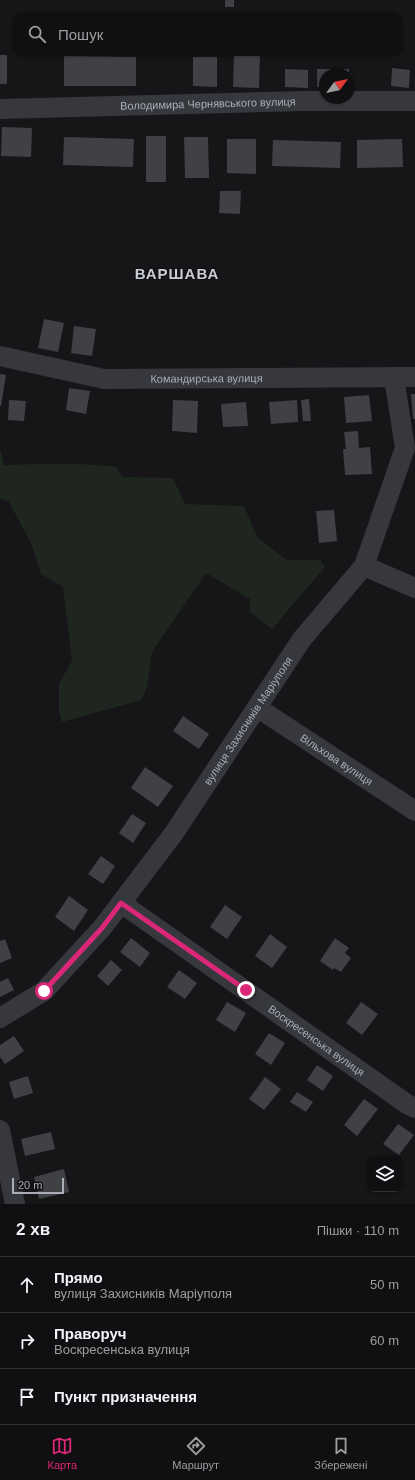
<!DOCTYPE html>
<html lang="uk">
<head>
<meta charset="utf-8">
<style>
  body { margin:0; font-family:Arial,sans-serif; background:#1e1e20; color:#f1f3f6 }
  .controls { position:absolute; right:12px; bottom:12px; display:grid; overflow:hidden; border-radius:8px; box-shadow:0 1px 3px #0004 }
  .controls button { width:36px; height:36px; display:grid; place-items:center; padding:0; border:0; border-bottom:1px solid #303032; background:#101012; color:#f1f3f6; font:20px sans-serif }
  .compass { position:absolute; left:319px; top:68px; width:36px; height:36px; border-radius:50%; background:#101012; box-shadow:0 1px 3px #0004; rotate:58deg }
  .scale { position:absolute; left:12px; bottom:10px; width:52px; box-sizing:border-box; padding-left:4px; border:2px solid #a8adb8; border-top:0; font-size:11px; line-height:14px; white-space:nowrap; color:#a8adb8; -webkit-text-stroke:3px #111113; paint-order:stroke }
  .stop { position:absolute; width:12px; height:12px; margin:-9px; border:3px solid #db2777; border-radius:50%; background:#fff }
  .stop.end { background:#db2777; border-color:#fff; box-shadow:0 1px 4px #0008 }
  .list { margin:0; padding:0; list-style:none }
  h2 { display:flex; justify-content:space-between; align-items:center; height:52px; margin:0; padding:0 16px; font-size:17px }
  h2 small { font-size:13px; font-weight:400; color:#9c9d9f }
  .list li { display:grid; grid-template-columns:26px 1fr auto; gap:12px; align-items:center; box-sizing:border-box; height:56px; padding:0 16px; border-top:1px solid #303032 }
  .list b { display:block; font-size:15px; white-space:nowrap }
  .list p { margin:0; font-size:13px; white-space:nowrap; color:#9c9d9f }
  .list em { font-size:13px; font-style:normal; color:#9c9d9f }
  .icon { flex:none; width:22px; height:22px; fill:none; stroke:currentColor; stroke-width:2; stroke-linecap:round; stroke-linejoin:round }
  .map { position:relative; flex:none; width:415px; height:1204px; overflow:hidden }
  .search { position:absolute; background:#101012; box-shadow:0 1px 3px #0004; left:12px; right:12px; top:12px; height:44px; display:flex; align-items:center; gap:10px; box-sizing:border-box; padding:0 14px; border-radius:12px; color:#9c9d9f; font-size:15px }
  .sheet { height:220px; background:#101012 }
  nav { display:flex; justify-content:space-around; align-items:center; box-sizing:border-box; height:56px; border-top:1px solid #303032; background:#101012; font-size:11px; color:#9c9d9f }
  nav a { display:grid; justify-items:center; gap:2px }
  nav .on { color:#db2777 }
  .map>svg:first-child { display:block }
</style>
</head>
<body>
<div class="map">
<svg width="415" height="1204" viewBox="0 0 415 1204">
  <rect width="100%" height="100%" fill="#161618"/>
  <path fill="#1e261f" d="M 0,449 L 4,465 C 42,464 80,462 117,467 L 122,477 L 173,478 L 185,504 L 244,506 L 257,537 L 287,560 L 320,560 L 325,567 L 272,629 L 250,612 L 250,599 L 206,573 L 152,652 L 147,686 L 142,700 L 62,722 L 59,711 L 59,684 L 72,660 L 63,587 L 41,574 L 31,543 L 9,502 L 0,498 Z"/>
  <path fill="#404145" d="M 225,0 L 234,0 L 234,7 L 225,7 Z
    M 234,52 L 260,52 L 259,88 L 233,87 Z
    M 0,55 L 7,55 L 7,84 L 0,84 Z
    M 64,56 L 136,57 L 136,86 L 64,86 Z
    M 193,57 L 217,57 L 217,87 L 193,86 Z
    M 392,68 L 410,70 L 409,88 L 391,86 Z
    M 285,69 L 308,70 L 308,88 L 285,87 Z
    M 317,69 L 349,69 L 349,74 L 325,74 L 325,87 L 317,87 Z
    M 2,127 L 32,128 L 31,157 L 1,156 Z
    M 146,136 L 166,136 L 166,182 L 146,182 Z
    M 64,137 L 134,139 L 133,167 L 63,165 Z
    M 184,137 L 208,137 L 209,178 L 185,178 Z
    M 227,139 L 256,139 L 256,174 L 227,173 Z
    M 402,139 L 403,167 L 357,168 L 357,140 Z
    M 273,140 L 341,142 L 340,168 L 272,166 Z
    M 220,191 L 241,191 L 240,214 L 219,213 Z
    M 44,319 L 64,323 L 58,352 L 38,348 Z
    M 74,326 L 96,329 L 92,356 L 71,353 Z
    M 0,374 L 6,375 L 1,406 L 0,406 Z
    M 69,388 L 90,391 L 86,414 L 66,410 Z
    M 411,394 L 415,394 L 415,419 L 413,419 Z
    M 369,395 L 372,421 L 346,423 L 344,397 Z
    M 309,399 L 311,421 L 303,421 L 301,400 Z
    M 9,400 L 26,401 L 24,421 L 8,420 Z
    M 173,400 L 198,401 L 197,433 L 172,431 Z
    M 297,400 L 298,422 L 271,424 L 269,402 Z
    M 246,402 L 248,426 L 223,427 L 221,404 Z
    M 358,431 L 359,448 L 370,447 L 372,474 L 345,475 L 343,449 L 346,449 L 344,432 Z
    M 334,510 L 337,541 L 319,543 L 316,511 Z
    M 183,716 L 209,734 L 199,749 L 173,731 Z
    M 145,767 L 173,786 L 158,807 L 131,788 Z
    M 132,814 L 146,823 L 133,843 L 119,833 Z
    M 101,856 L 115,866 L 103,884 L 88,874 Z
    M 69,896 L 88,910 L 74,931 L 55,917 Z
    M 225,905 L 242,917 L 227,939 L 210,927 Z
    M 270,934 L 287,947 L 272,968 L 255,956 Z
    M 131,938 L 150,953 L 140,967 L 120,952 Z
    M 335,938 L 349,948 L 345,953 L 351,958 L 341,972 L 334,968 L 333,970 L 320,961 Z
    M 5,939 L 12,958 L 0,963 L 0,941 Z
    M 111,960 L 122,970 L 108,986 L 97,976 Z
    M 179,970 L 197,983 L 185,999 L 167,987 Z
    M 8,978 L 14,990 L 0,997 L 0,982 Z
    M 227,1002 L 246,1013 L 235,1032 L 216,1020 Z
    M 361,1002 L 378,1014 L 362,1035 L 346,1023 Z
    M 269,1033 L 285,1043 L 271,1065 L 255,1054 Z
    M 14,1036 L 24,1051 L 5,1064 L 0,1057 L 0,1045 Z
    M 317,1065 L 333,1076 L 323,1091 L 307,1080 Z
    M 28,1076 L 33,1093 L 14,1099 L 9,1082 Z
    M 265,1077 L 281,1089 L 264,1110 L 249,1099 Z
    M 297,1092 L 313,1102 L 306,1112 L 290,1102 Z
    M 364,1099 L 378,1109 L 357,1136 L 344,1125 Z
    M 398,1124 L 414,1135 L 399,1155 L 383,1144 Z
    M 51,1132 L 55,1149 L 25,1156 L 21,1139 Z
    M 64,1169 L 69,1192 L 39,1199 L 34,1177 Z"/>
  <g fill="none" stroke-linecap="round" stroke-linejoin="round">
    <g stroke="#37383d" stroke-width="20">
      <path id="s1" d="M 0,109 L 305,101 L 415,101"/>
      <path id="s2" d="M 0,356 L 104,379 L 415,377"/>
      <path d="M 364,566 L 415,588"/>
      <path id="s3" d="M 258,708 L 415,811"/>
      <path id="s4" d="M 121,903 L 407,1104 L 415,1108"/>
      <path id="s5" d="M 0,1018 L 44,991 L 102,928 L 174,833 L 302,639 L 364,566 L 405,448 L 394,377"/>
      <path d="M 0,1130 L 15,1204"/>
    </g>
  </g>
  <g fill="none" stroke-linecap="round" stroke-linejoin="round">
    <path stroke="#db2777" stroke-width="5" d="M 44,991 L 102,928 L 121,903 L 246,990"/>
  </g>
  <g text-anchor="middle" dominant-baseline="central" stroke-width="3" stroke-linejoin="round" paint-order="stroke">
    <g font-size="11" fill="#a8adb8" stroke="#111113">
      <text stroke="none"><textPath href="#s1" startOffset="208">Володимира Чернявського вулиця</textPath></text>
      <text stroke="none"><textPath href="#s2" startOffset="209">Командирська вулиця</textPath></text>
      <text stroke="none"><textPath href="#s5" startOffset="391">вулиця Захисників Маріуполя</textPath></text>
      <text stroke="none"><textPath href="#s3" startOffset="94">Вільхова вулиця</textPath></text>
      <text stroke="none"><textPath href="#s4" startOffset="239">Воскресенська вулиця</textPath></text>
    </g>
    <g font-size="15" font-weight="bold" letter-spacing="1" fill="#c9ccd4" stroke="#111113">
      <text x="177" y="273">ВАРШАВА</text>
    </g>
  </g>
</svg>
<div class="controls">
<button><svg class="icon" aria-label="layers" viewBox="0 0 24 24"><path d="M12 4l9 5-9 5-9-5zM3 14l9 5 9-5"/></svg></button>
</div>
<svg class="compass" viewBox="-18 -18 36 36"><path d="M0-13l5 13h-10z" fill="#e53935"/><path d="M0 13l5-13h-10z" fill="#9c9d9f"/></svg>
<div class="scale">20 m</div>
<div class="stop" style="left:44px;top:991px"></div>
<div class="stop end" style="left:246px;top:990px"></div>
<div class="search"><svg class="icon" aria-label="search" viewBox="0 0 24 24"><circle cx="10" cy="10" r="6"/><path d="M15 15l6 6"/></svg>Пошук</div>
</div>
<section class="sheet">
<h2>2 хв<small>Пішки · 110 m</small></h2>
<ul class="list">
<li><svg class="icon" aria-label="ahead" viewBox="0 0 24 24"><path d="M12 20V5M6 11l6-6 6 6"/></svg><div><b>Прямо</b><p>вулиця Захисників Маріуполя</p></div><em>50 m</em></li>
<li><svg class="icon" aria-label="right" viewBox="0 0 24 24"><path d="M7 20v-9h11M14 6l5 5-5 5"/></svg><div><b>Праворуч</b><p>Воскресенська вулиця</p></div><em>60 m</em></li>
<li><svg class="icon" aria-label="arrive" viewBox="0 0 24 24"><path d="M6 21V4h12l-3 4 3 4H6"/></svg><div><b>Пункт призначення</b></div></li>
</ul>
</section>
<nav>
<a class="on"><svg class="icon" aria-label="map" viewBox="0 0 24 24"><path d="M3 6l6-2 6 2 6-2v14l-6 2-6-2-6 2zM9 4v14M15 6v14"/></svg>Карта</a>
<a><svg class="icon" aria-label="directions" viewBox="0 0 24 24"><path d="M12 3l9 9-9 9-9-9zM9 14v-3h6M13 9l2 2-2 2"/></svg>Маршрут</a>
<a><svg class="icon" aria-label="saved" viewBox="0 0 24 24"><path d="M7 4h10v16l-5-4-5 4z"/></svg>Збережені</a>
</nav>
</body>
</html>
